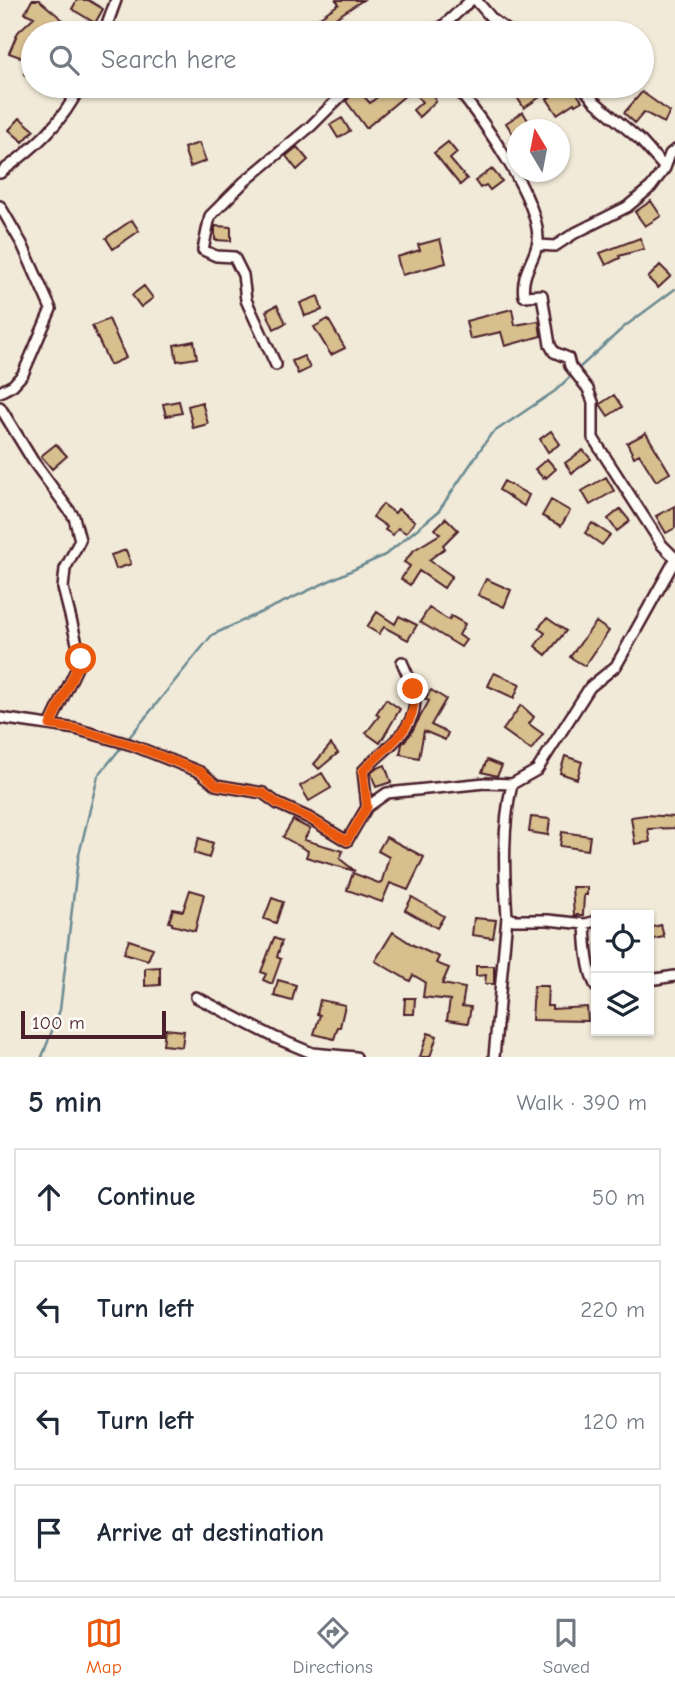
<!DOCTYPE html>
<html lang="en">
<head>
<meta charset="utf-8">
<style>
  body { margin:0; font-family:"Comic Neue",sans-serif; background:#f2f2f3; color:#1f2937 }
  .controls { position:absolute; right:21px; bottom:21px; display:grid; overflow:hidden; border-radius:0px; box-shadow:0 2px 5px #0004 }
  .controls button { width:63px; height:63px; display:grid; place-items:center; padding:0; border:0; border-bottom:2px solid #e0e1e3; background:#fff; color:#1f2937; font:35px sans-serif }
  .compass { position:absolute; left:507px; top:119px; width:63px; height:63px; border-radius:50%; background:#fff; box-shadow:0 2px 5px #0004; rotate:350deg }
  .scale { position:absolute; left:21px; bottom:18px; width:145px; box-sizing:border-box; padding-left:7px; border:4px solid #4a1f2b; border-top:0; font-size:19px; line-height:24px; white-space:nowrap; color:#4a1f2b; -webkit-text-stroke:5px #fdfcf7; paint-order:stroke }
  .stop { position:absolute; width:21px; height:21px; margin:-16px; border:5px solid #ea580c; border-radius:50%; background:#fff }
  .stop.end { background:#ea580c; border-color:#fff; box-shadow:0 2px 7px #0008 }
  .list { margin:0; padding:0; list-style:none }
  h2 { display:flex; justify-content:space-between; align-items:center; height:91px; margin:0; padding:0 28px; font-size:30px }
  h2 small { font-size:23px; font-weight:400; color:#747a83 }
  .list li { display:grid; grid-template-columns:46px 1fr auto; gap:21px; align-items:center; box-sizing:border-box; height:98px; margin:0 14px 14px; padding:0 14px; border:2px solid #e0e1e3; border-radius:0px }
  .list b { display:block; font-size:26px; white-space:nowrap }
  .list em { font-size:23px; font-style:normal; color:#747a83 }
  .icon { flex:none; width:38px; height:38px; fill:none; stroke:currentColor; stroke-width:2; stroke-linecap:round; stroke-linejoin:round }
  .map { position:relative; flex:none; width:675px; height:1057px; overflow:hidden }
  .search { position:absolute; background:#fff; box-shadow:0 2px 5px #0004; left:21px; right:21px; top:21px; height:77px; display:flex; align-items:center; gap:18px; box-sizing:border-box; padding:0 24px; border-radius:38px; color:#747a83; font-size:26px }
  .sheet { height:539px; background:#fff }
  nav { display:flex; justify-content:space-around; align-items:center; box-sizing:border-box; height:98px; border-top:2px solid #e0e1e3; background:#fff; font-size:19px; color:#747a83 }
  nav a { display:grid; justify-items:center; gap:4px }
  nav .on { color:#ea580c }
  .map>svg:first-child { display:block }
</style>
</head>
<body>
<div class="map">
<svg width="675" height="1057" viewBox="0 0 675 1057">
  <rect width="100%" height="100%" fill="#f2ead8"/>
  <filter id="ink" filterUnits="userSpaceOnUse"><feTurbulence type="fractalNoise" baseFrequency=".0143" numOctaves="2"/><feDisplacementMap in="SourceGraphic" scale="14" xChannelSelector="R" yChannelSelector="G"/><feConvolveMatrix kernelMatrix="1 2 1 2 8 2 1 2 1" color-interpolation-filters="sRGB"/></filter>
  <g filter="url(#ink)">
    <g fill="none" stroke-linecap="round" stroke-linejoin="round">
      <path stroke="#6b8b93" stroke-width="2.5" d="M 578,369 L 624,327 L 675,289
        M 42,1057 L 60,1010 L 78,859 L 98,776 L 212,635 L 385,555 L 438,512 L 491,434 L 555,391 L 573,374"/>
    </g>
    <path fill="#d8bf8e" stroke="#4a1f2b" stroke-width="2" d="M 32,0 L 39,0 L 63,20 L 52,33 L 33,33 L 33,82 L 24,74 L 28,69 L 24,65 L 28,60 L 9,53 L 18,32 L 34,17 L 25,13 Z
      M 77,0 L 88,0 L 103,9 L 95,23 L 72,9 Z
      M 336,0 L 363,0 L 334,19 L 340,27 L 331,33 L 326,33 L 317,19 L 339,4 Z
      M 390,86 L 429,86 L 435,93 L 433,95 L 436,101 L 419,117 L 413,110 L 422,102 L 412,90 L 366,128 L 346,101 L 357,89 L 370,103 Z
      M 529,86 L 533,86 L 540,97 L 524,108 L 515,94 Z
      M 553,86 L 575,86 L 575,91 L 582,101 L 575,105 L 574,103 L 557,114 L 547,99 L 557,92 Z
      M 642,92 L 670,112 L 664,123 L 644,112 L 635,123 L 624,113 Z
      M 523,112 L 532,127 L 528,130 L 517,130 L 517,140 L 506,123 Z
      M 20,118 L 34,130 L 23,142 L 9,130 Z
      M 342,118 L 350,131 L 338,138 L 330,125 Z
      M 448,142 L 457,153 L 450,159 L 467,179 L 460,185 L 434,153 Z
      M 199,143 L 206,161 L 190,167 L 184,148 Z
      M 297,147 L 308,160 L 297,170 L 286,156 Z
      M 492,169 L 502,181 L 490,190 L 486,185 L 480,188 L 475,181 Z
      M 651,201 L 661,216 L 645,226 L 635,212 Z
      M 132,220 L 139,231 L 113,249 L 106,238 Z
      M 215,226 L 231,227 L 231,241 L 215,240 Z
      M 640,238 L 644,249 L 619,256 L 620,258 L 606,265 L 600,253 Z
      M 440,239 L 446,263 L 402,275 L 397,257 L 420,250 L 418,245 Z
      M 660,265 L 671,276 L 658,288 L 648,278 Z
      M 144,286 L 153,298 L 141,307 L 132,295 Z
      M 318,296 L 322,310 L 305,316 L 300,303 Z
      M 277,305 L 286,323 L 274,329 L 266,311 Z
      M 512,309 L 515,325 L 539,321 L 541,336 L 505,346 L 501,332 L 470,339 L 466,321 Z
      M 109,319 L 126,358 L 110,365 L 92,326 Z
      M 328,319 L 345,348 L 331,355 L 314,327 Z
      M 194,341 L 197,358 L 177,361 L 174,345 Z
      M 304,356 L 310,368 L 298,374 L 292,361 Z
      M 614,395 L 622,407 L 608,416 L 600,404 Z
      M 179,401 L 182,413 L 166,416 L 163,404 Z
      M 202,402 L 208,424 L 193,428 L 188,406 Z
      M 551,431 L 560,444 L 548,452 L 540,439 Z
      M 646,433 L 670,473 L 656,481 L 639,454 L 634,457 L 627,443 Z
      M 56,444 L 67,456 L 52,469 L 41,456 Z
      M 583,450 L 591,459 L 572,473 L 565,463 Z
      M 547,459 L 556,469 L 546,478 L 545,476 L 543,478 L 535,469 Z
      M 606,477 L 614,491 L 590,505 L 582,491 Z
      M 504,481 L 529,495 L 524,506 L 499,490 Z
      M 551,500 L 570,511 L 561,526 L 542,516 Z
      M 383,504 L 395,513 L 398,509 L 415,521 L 406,533 L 398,528 L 393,535 L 385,530 L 387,527 L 373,517 Z
      M 675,506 L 675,528 L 666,533 L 656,516 Z
      M 620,509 L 630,521 L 617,531 L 608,519 Z
      M 446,518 L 458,530 L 443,545 L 445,548 L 429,560 L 452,576 L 444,588 L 419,571 L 410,585 L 401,579 L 410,566 L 404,562 L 414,550 L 440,534 L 435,529 Z
      M 592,523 L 610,535 L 602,545 L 585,533 Z
      M 126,550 L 131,564 L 116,569 L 111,555 Z
      M 486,579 L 511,590 L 504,607 L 478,595 Z
      M 429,608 L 449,620 L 451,616 L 465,624 L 459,635 L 466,640 L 461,647 L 420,622 Z
      M 377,612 L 395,624 L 399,616 L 417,625 L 408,640 L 384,627 L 379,634 L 367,627 Z
      M 547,618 L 566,631 L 546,655 L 535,646 L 545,633 L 538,628 Z
      M 596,622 L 609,631 L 585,666 L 570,657 Z
      M 494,673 L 520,684 L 514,698 L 488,686 Z
      M 431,690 L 446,699 L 431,725 L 448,733 L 445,740 L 424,731 L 419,758 L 400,754 L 402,744 L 410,735 L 429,701 L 425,699 Z
      M 386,699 L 400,709 L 380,743 L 366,733 L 379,716 L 376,714 Z
      M 521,705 L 534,717 L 529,724 L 543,734 L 531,750 L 503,730 Z
      M 331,744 L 338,753 L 319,769 L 314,764 Z
      M 565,756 L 582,762 L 577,779 L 560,773 Z
      M 487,760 L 502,766 L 497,776 L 482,772 Z
      M 385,765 L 391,782 L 376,787 L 371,773 L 375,769 Z
      M 322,773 L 331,788 L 309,801 L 300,786 Z
      M 646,815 L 675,817 L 675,828 L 648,829 L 650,842 L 635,844 L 631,817 Z
      M 531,817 L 550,819 L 548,835 L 529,832 Z
      M 293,820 L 310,829 L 304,840 L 343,851 L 340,859 L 355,871 L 306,857 L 308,851 L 283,837 Z
      M 562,832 L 590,836 L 588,850 L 560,846 Z
      M 386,837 L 424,857 L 408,890 L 390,883 L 382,902 L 347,890 L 353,873 L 381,884 L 389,857 L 378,851 Z
      M 199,838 L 213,843 L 209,858 L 194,853 Z
      M 572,887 L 587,887 L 587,895 L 584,895 L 583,915 L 574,915 Z
      M 190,890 L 204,894 L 195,931 L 172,925 L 172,923 L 169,922 L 173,909 L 183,911 Z
      M 412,897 L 444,916 L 437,928 L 405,910 Z
      M 272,898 L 283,902 L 276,923 L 264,919 Z
      M 474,918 L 496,920 L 493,938 L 472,935 Z
      M 661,925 L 664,937 L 649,940 L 649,928 Z
      M 393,932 L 413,945 L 439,957 L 436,963 L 449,968 L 442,984 L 465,988 L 462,1006 L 471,1007 L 468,1023 L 447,1020 L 450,1000 L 423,997 L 425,982 L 413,975 L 410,981 L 375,961 Z
      M 274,938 L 282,941 L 277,957 L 281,959 L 272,984 L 263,980 L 266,974 L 261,972 Z
      M 129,940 L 153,948 L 148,960 L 124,953 Z
      M 476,966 L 494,966 L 494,984 L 485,984 L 486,975 L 476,976 Z
      M 160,967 L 160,985 L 145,986 L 145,968 Z
      M 278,980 L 296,985 L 292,1001 L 274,996 Z
      M 534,986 L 548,986 L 547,1006 L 552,1006 L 552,1009 L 587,1007 L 588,1021 L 532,1020 Z
      M 405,998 L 415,998 L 414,1014 L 404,1014 Z
      M 320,1000 L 345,1005 L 340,1027 L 338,1027 L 334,1039 L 314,1034 L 320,1015 L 317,1014 Z
      M 165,1029 L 184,1031 L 182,1047 L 163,1045 Z
      M 428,1033 L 437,1036 L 430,1057 L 420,1057 Z"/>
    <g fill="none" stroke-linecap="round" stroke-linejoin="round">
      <g stroke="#4a1f2b" stroke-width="14">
        <path id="street" d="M 476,0 L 493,20 L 511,33
          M 104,33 L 116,0
          M 423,33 L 442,27 L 471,0
          M 455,86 C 482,119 539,198 538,240 C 537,257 520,273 524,296 L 542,295 L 550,345 L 554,352 L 568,358 L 570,366 L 588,389 L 593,402 L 593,438 L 662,545 L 675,558
          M 582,86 L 594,101 L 640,140 L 665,168
          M 0,173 C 33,149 63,123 80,86
          M 0,206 L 22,244 L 51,309 L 23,374 L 13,385 L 0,392
          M 538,245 L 555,246 L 575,233 L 627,207 L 651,187 L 665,168 L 670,154 L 675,150
          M 276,365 L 246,300 L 243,275 L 234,257 L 216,256 L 203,250 L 210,216 L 244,182 L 311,126 L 351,86
          M 0,407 L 33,461 L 74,517 L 80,540 L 65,569 L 63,588 L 81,659 L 50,725
          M 0,718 L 76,729 L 132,745 L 200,772 L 216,785 L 263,793 L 278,804 L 309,818 L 347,841 L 367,807 L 387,793 L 485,783 L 512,784 L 537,770 L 590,687 L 616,666 L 675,560
          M 512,784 C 502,827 504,873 507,917 L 514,920 L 548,920 L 585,924 L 596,921
          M 367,807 L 363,771 C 383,749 421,729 414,693 C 412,682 406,672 402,662
          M 585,924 C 586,945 587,969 596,987
          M 649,980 L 675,976
          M 196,997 L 276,1038 L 312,1053 L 356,1057
          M 494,1057 L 507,917"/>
      </g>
      <use href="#street" stroke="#fdfcf7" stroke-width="9"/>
    </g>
  </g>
  <g fill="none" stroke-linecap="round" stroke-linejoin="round" filter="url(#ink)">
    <path stroke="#ea580c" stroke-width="9" d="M 81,659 L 50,725 L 76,729 L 132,745 L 201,772 L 216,785 L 263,793 L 278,804 L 309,818 L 347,841 L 367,807 L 363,771 C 386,746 421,728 413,689"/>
  </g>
</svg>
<div class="controls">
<button><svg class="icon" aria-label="locate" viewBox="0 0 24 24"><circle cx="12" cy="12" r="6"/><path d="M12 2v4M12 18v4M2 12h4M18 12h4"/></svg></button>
<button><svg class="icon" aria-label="layers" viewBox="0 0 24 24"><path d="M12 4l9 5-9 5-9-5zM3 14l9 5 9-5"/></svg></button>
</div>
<svg class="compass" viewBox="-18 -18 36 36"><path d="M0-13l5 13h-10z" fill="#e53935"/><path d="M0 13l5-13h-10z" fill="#747a83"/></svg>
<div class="scale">100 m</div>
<div class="stop" style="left:81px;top:659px"></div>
<div class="stop end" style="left:413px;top:689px"></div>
<div class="search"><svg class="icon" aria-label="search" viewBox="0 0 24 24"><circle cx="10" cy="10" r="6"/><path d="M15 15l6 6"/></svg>Search here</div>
</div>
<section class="sheet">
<h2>5 min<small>Walk · 390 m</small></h2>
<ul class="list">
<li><svg class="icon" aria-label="ahead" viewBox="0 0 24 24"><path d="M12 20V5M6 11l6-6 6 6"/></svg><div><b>Continue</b></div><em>50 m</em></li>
<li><svg class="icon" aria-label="left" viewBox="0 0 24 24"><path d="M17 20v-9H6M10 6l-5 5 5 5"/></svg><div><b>Turn left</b></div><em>220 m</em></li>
<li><svg class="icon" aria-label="left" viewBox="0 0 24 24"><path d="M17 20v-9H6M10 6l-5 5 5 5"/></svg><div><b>Turn left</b></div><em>120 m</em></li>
<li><svg class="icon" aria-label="arrive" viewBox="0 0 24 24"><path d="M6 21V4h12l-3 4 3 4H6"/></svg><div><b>Arrive at destination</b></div></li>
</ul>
</section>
<nav>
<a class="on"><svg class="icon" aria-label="map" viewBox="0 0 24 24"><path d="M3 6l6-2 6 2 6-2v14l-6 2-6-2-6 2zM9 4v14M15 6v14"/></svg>Map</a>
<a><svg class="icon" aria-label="directions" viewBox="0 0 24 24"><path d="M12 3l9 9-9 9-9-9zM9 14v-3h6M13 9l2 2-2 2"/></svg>Directions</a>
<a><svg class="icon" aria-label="saved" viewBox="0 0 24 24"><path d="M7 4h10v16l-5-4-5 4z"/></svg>Saved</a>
</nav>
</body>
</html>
